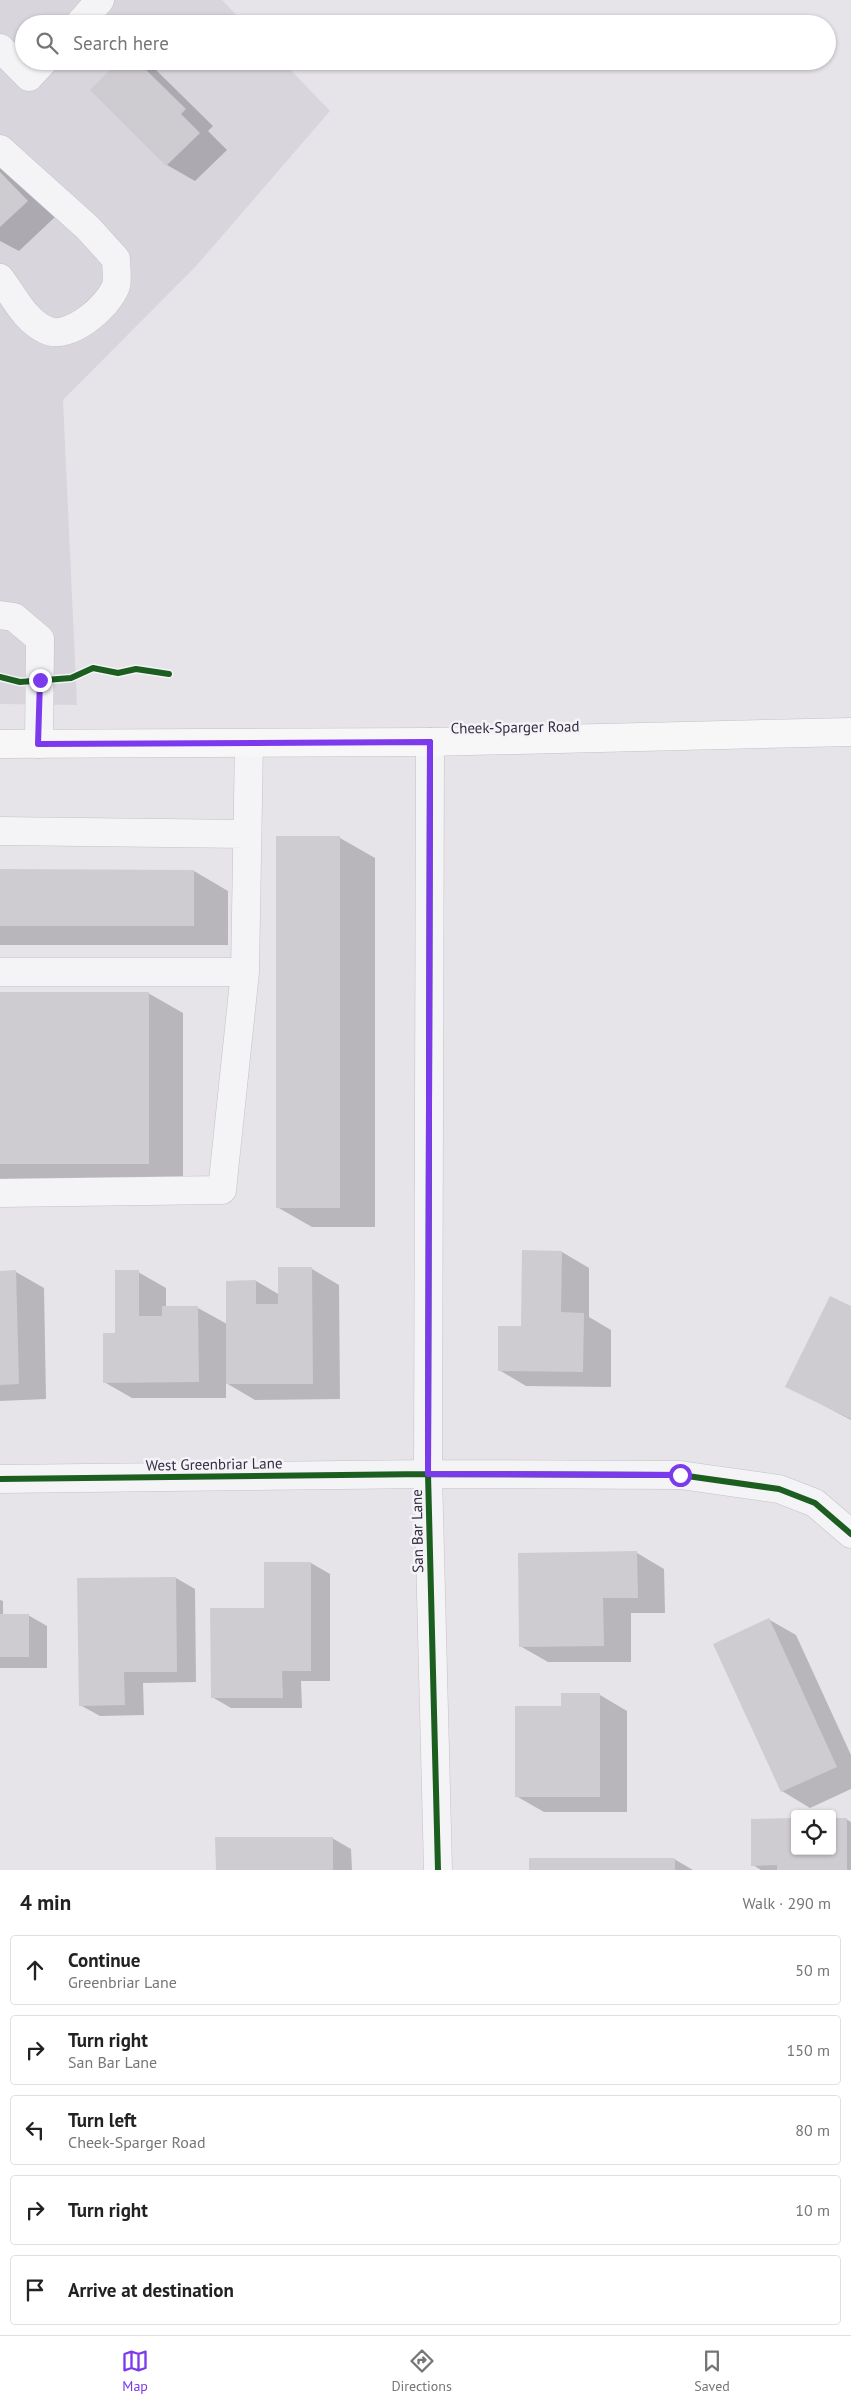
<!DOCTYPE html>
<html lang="en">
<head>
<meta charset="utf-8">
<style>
  body { margin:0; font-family:"PT Sans",sans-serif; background:#f2f2f2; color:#222 }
  .controls { position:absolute; right:15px; bottom:15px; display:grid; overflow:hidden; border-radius:5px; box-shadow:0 1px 4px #0004 }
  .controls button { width:45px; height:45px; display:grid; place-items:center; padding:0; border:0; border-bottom:1px solid #e0e0e0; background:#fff; color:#222; font:25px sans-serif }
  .stop { position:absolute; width:15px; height:15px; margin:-11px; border:4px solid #7c3aed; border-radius:50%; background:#fff }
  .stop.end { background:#7c3aed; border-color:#fff; box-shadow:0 1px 5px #0008 }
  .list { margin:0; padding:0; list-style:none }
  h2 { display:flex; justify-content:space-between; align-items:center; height:65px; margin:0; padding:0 20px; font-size:21px }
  h2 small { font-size:16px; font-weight:400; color:#767676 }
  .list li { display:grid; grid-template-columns:32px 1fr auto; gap:15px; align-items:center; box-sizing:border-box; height:70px; margin:0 10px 10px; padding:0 10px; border:1px solid #e0e0e0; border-radius:5px }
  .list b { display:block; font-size:19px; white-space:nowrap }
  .list p { margin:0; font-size:16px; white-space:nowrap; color:#767676 }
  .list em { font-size:16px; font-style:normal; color:#767676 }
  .icon { flex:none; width:28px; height:28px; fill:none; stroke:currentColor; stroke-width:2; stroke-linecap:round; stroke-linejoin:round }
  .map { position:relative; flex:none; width:851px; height:1870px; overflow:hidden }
  .search { position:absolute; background:#fff; box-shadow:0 1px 4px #0004; left:15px; right:15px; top:15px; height:55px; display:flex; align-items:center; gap:12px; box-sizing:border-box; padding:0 18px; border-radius:28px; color:#767676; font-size:19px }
  .sheet { height:465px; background:#fff }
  nav { display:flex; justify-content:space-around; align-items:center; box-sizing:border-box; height:70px; border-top:1px solid #e0e0e0; background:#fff; font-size:14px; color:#767676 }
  nav a { display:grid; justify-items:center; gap:2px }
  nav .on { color:#7c3aed }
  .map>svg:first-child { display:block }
</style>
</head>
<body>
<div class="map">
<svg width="851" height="1870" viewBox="0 0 851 1870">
  <rect width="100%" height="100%" fill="#e6e4e9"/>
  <path fill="#d8d5dd" d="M 0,0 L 222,0 L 245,24 L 24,24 L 24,61 L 282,61 L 330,111 L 197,265 L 63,400 L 77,705 L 0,704 Z"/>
  <path fill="#0003" d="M 121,61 L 141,61 L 156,70 L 213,126 L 208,131 L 227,150 L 195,181 L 167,165 L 92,90 Z
    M 0,160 L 55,217 L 19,251 L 0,241 Z
    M 340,838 L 375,858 L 375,1227 L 312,1227 L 277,1207 Z
    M 0,871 L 194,871 L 228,891 L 228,945 L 0,945 Z
    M 0,993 L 148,993 L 183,1013 L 183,1183 L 0,1183 Z
    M 562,1252 L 589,1268 L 589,1317 L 611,1330 L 611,1387 L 526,1386 L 499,1370 Z
    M 312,1269 L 339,1285 L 340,1399 L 255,1400 L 226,1383 L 226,1398 L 132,1398 L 104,1382 L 116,1334 L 138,1272 L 166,1288 L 166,1308 L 198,1308 L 227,1324 L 256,1281 L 280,1295 Z
    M 0,1272 L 16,1272 L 44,1288 L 46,1399 L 0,1401 Z
    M 851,1308 L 851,1420 L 787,1386 Z
    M 637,1553 L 664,1569 L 665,1613 L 631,1613 L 631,1662 L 548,1662 L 520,1646 Z
    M 311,1563 L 330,1574 L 330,1681 L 301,1681 L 302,1708 L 231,1708 L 212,1697 L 265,1609 Z
    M 176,1578 L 195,1589 L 196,1682 L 143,1683 L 144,1715 L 100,1716 L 80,1705 Z
    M 0,1600 L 3,1601 L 3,1615 L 28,1615 L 47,1626 L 47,1668 L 0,1668 Z
    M 768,1619 L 796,1635 L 851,1755 L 851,1789 L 810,1808 L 782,1791 L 715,1644 Z
    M 600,1695 L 627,1711 L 627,1812 L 544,1812 L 516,1796 L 562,1707 Z
    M 846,1819 L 851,1822 L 851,1870 L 761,1870 L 753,1865 L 795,1851 L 832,1851 Z
    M 332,1838 L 351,1849 L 352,1870 L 217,1870 Z
    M 674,1859 L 693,1870 L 530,1870 Z"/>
  <path fill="#ceccd1" d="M 119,61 L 137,61 L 186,109 L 181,114 L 200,133 L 166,166 L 90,90 Z
    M 0,172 L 28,201 L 0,227 Z
    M 276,836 L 340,836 L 340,1208 L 276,1208 Z
    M 0,869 L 194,870 L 194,926 L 0,926 Z
    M 0,992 L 149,992 L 149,1164 L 0,1164 Z
    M 522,1250 L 562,1251 L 561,1312 L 584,1313 L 583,1372 L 498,1371 L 498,1326 L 521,1326 Z
    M 278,1267 L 312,1267 L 313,1384 L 226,1384 L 226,1281 L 256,1280 L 256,1304 L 278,1304 Z
    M 16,1270 L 19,1384 L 0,1385 L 0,1271 Z
    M 115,1270 L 139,1270 L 139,1316 L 162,1316 L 162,1306 L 198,1306 L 199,1382 L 103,1383 L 103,1333 L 115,1333 Z
    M 830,1296 L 851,1306 L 851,1419 L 785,1387 Z
    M 637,1551 L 638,1598 L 603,1598 L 604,1646 L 519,1647 L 518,1553 Z
    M 264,1562 L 311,1562 L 311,1671 L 282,1671 L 283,1698 L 211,1698 L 210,1608 L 264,1608 Z
    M 176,1577 L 177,1672 L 124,1672 L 125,1705 L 79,1706 L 77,1578 Z
    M 0,1614 L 29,1614 L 29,1657 L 0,1657 Z
    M 769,1618 L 837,1767 L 781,1792 L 713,1644 Z
    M 561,1693 L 600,1693 L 600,1797 L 515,1797 L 515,1706 L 561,1706 Z
    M 795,1818 L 795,1851 L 832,1851 L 832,1818 L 847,1818 L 847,1870 L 777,1870 L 777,1865 L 751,1866 L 751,1819 Z
    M 215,1837 L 333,1837 L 333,1870 L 216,1870 Z
    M 529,1858 L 675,1858 L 675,1870 L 529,1870 Z"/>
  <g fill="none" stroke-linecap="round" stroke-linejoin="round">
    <g stroke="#c3c1c5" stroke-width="29">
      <path id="minor" d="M 79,24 L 100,0
        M 0,48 L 29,77 L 44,61
        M 0,149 L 88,228 L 116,259 C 116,267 118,279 116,286 C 108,307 69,341 46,330 C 24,320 14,296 0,278
        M 0,615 L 14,617 L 40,639 L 39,744
        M 430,742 L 428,1474 L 438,1870
        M 0,831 L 247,834
        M 0,972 L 245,972 L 249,743
        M 0,1193 L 222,1190 L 245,972
        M 0,1479 L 428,1474 L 680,1475 L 779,1489 L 815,1503 L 851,1534"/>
    </g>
    <g stroke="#c3c1c6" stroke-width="29">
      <path id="major" d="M 0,744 L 430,742 L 851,732"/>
    </g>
    <use href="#minor" stroke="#f4f4f6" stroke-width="28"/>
    <use href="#major" stroke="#f7f7f8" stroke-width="28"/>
    <g stroke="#f4f3f7" stroke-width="9">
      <path id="cycleway" d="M 0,677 L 20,682 L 71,678 L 93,668 L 118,673 L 136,669 L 169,674
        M 430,742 L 428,1474 L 438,1870
        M 0,1479 L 428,1474 L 680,1475 L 779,1489 L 815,1503 L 851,1534"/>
    </g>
    <use href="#cycleway" stroke="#1b5e20" stroke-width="6"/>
  </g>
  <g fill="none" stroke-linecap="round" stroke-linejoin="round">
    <path stroke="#7c3aed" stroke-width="6" d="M 40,680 L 38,744 L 430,742 L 428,1474 L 680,1475"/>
  </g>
  <g text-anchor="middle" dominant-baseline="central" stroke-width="5" stroke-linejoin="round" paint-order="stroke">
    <g font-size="15" fill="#352c41" stroke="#f4f3f7">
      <text transform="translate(515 727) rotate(-1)">Cheek-Sparger Road</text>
      <text transform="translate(214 1464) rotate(-1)">West Greenbriar Lane</text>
      <text transform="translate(417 1531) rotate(-91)">San Bar Lane</text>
    </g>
  </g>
</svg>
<div class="controls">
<button><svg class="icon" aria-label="locate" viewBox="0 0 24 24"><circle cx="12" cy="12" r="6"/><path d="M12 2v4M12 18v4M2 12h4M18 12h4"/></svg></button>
</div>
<div class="stop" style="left:680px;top:1475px"></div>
<div class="stop end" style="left:40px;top:680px"></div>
<div class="search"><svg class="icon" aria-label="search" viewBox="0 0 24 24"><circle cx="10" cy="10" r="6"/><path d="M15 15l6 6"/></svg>Search here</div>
</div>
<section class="sheet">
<h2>4 min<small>Walk · 290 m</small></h2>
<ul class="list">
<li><svg class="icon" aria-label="ahead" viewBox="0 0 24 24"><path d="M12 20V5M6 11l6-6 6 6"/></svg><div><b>Continue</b><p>Greenbriar Lane</p></div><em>50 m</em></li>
<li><svg class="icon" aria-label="right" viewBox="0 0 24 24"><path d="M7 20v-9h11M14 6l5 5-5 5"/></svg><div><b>Turn right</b><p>San Bar Lane</p></div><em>150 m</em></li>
<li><svg class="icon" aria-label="left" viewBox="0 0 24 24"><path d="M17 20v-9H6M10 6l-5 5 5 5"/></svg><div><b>Turn left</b><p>Cheek-Sparger Road</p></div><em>80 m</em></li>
<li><svg class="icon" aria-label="right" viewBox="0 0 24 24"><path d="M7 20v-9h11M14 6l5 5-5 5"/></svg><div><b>Turn right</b></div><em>10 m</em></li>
<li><svg class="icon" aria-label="arrive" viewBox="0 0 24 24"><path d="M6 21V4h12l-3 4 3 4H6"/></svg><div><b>Arrive at destination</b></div></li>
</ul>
</section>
<nav>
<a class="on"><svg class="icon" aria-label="map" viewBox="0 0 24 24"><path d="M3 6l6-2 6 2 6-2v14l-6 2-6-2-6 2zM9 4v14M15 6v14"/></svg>Map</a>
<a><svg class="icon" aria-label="directions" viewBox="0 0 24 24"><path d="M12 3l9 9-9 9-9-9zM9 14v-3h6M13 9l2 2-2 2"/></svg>Directions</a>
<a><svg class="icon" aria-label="saved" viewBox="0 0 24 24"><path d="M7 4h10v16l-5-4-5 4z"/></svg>Saved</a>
</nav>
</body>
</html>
